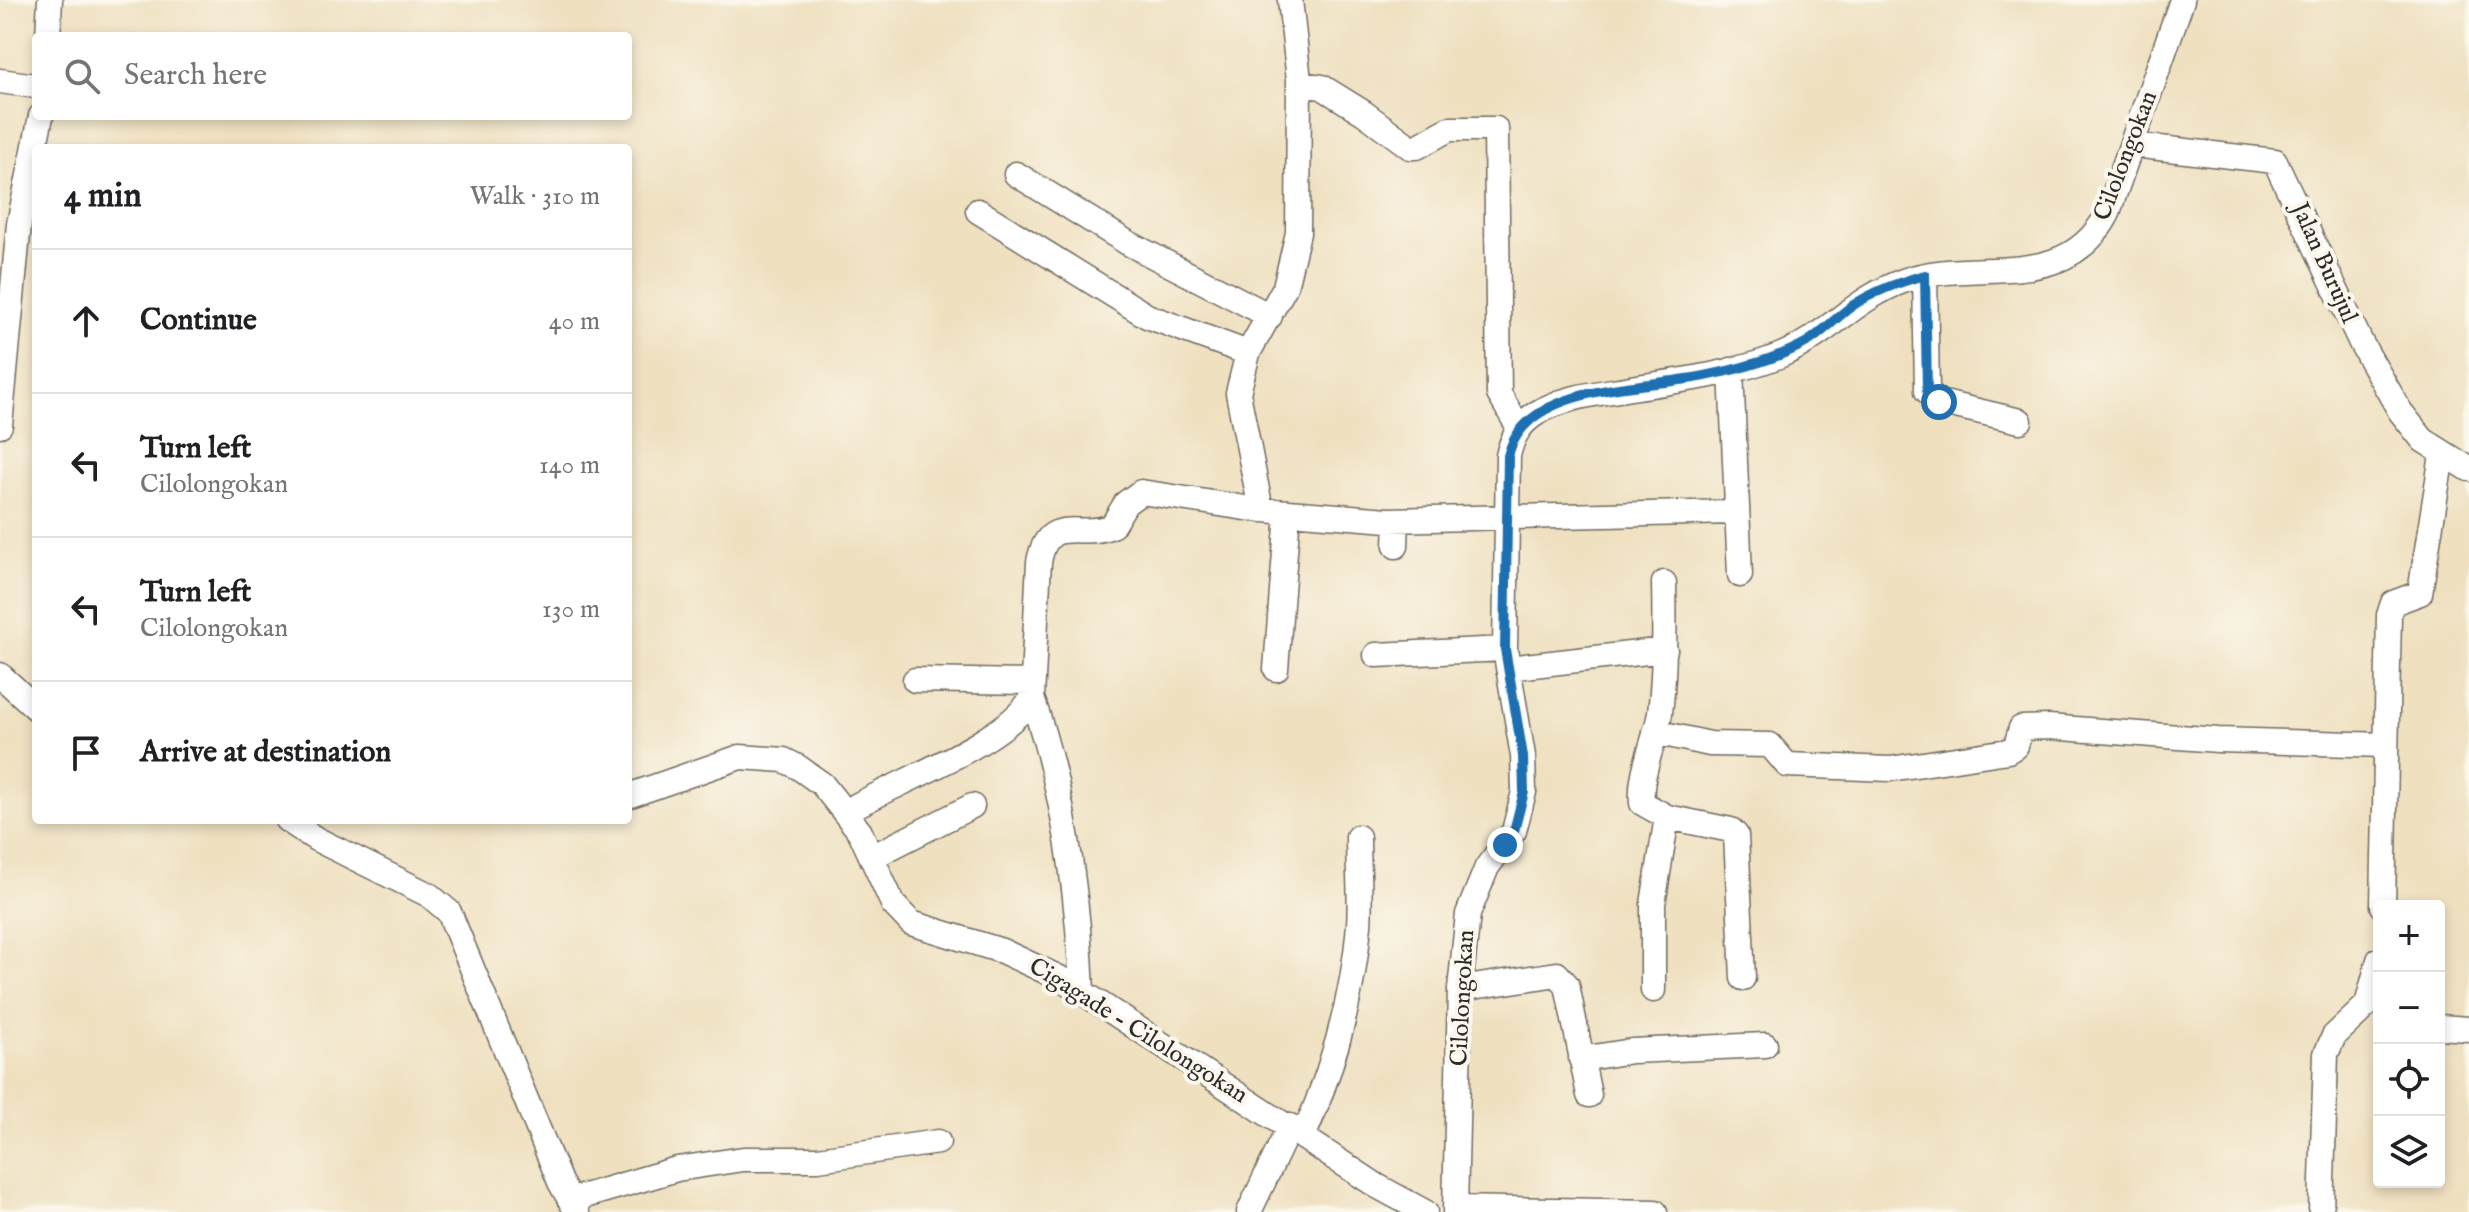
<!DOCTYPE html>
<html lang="en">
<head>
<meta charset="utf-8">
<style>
  body { margin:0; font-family:"IM FELL English",serif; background:#f6f6f6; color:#202124 }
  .controls { position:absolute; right:24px; bottom:24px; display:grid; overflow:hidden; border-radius:8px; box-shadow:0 4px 12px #0003 }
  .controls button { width:72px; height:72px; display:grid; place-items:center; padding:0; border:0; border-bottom:2px solid #e0e0e0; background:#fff; color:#202124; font:40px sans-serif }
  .stop { position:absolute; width:24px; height:24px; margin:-18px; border:6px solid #1f6fb2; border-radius:50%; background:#fff }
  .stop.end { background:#1f6fb2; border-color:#fff; box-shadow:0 2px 8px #0008 }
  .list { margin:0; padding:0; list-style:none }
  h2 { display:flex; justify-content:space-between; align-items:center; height:104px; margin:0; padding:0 32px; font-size:34px }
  h2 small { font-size:26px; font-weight:400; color:#757577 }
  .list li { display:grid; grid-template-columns:52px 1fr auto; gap:24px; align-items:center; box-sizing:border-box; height:144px; padding:0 32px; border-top:2px solid #e0e0e0 }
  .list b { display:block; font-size:30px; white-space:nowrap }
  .list p { margin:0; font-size:26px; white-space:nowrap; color:#757577 }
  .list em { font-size:26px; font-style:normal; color:#757577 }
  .icon { flex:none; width:44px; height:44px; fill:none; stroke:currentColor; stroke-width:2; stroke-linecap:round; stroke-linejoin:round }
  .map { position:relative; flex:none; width:2469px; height:1212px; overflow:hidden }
  .search { position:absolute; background:#fff; box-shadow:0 4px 12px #0003; left:32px; top:32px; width:600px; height:88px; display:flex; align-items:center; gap:20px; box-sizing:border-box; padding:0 28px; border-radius:8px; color:#757577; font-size:30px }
  .panel { position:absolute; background:#fff; box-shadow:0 4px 12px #0003; left:32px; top:144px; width:600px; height:680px; border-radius:8px }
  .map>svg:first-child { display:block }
</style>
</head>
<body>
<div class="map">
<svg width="2469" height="1212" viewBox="0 0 2469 1212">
  <rect width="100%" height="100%" fill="#fbf7ec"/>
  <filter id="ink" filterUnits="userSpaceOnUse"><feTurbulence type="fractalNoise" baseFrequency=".0125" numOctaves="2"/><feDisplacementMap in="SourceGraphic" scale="16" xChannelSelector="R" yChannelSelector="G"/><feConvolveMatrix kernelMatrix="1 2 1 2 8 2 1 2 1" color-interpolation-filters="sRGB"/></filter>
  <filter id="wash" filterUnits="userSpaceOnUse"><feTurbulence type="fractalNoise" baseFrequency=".006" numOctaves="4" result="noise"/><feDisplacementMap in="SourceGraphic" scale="32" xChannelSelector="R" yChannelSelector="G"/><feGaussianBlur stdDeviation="1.8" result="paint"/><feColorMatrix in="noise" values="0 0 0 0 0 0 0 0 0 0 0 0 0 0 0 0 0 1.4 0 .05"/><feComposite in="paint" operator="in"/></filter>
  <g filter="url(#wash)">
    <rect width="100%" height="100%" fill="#efe0c0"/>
  </g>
  <g filter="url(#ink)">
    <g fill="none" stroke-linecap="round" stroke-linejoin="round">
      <g stroke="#706a5f" stroke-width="27">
        <path id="minor" d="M 48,36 L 50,0
          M 0,81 L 36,86
          M 1299,84 L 1322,87 L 1364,113 L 1410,147 L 1417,147 L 1449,129 L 1496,129 L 1499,394 L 1519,428
          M 2133,145 L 2275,161 L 2361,343 L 2400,411 L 2423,440 L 2469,469
          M 1016,174 L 1128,243 L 1270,316
          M 978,211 L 1147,316 L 1248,353
          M 1925,275 L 1927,391 L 1939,402 L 2020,421
          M 1731,370 L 1740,575
          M 0,425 L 19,224 L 41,116
          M 1261,510 L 1238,393 L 1248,353 L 1285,287 L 1298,233 L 1299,80 L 1290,0
          M 1396,546 L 1397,520
          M 1664,583 C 1665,626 1665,669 1660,713 C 1655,743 1639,773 1642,803 L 1667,817 L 1731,830 L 1736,835 L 1743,978
          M 1376,655 L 1505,649
          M 1508,668 L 1665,650
          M 1276,669 L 1288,513
          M 0,675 L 36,708
          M 915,680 L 1032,682
          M 1032,698 C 1064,791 1078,893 1082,991
          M 1655,732 L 1710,744 L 1770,745 L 1787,765 L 1890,769 L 2008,751 L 2016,746 L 2021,728 L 2049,727 L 2218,740 L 2386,745
          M 628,796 L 740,757 L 784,760 L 798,767 L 822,784 L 860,832 L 893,904 L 911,923 L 1002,951 L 1064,980 L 1377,1186 L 1425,1212
          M 845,812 C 895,782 1002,745 1032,698 L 1039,562 C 1048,512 1079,540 1112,526 L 1126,503 L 1141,492 L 1252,509 L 1388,520 L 1736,512
          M 287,820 L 316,839 L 429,895 L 449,912 L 560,1182 L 577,1212
          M 874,856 L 972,806
          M 2383,906 L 2389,615 L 2393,603 L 2420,593 L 2442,455
          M 1460,989 L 1557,974 L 1567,985 L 1589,1095
          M 1653,990 L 1653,904 L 1667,817
          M 2439,1027 L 2469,1029
          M 1581,1059 L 1632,1051 L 1765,1045
          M 1304,1135 C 1333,1068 1353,998 1359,925 C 1361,896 1358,866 1358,837
          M 571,1200 L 677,1169 L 743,1159 L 818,1159 L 938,1142
          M 1455,1208 L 1655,1212
          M 1249,1212 L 1290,1126
          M 1455,1212 L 1460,989 L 1468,914 L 1487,867 L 1514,831 L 1524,792 L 1523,756 L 1505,649 L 1508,456 C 1512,437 1520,423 1537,413 C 1564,397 1595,394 1625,389 C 1676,381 1730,375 1779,356 C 1825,337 1856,298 1903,281 C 1975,255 2063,296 2107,215 L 2182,0
          M 2321,1212 L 2326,1054 L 2334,1036 L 2367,1005 L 2379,960"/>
      </g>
      <use href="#minor" stroke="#fff" stroke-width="24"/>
    </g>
  </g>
  <g fill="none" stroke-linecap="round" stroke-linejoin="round" filter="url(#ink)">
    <path stroke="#1f6fb2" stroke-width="10" d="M 1505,845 L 1514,831 L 1524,792 L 1523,756 L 1505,649 L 1508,456 C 1525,383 1644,389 1705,376 C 1740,369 1778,359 1809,341 C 1824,331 1837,317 1852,306 C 1874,291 1899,282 1925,275 L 1927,391 L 1939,402"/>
  </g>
  <g text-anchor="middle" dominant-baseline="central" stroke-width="8" stroke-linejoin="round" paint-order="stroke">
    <g font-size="24" fill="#2b2b2b" stroke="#fbf7ec">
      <text transform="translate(2126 156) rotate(-69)">Cilolongokan</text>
      <text transform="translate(2324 263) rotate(66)">Jalan Burujul</text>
      <text transform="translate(1463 998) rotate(-87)">Cilolongokan</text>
      <text transform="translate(1138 1031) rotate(32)">Cigagade - Cilolongokan</text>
    </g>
  </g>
</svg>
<div class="controls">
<button>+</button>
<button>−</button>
<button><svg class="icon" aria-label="locate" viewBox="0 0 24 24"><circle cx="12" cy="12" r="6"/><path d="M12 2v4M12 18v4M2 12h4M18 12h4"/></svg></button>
<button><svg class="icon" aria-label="layers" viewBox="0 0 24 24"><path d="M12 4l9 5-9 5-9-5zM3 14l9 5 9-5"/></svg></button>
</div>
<div class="stop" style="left:1939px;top:402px"></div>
<div class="stop end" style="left:1505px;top:845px"></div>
<div class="search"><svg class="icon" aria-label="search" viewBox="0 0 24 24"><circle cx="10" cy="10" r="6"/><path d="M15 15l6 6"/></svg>Search here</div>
<section class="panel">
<h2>4 min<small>Walk · 310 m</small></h2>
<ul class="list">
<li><svg class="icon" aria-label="ahead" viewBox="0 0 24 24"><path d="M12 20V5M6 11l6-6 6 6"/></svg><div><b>Continue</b></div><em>40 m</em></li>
<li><svg class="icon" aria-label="left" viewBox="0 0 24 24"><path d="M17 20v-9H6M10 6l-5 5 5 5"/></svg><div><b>Turn left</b><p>Cilolongokan</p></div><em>140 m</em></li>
<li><svg class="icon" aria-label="left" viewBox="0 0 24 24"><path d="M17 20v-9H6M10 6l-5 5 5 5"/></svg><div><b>Turn left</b><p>Cilolongokan</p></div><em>130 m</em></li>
<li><svg class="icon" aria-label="arrive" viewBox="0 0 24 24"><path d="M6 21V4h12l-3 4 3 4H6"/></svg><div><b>Arrive at destination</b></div></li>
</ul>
</section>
</div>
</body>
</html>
